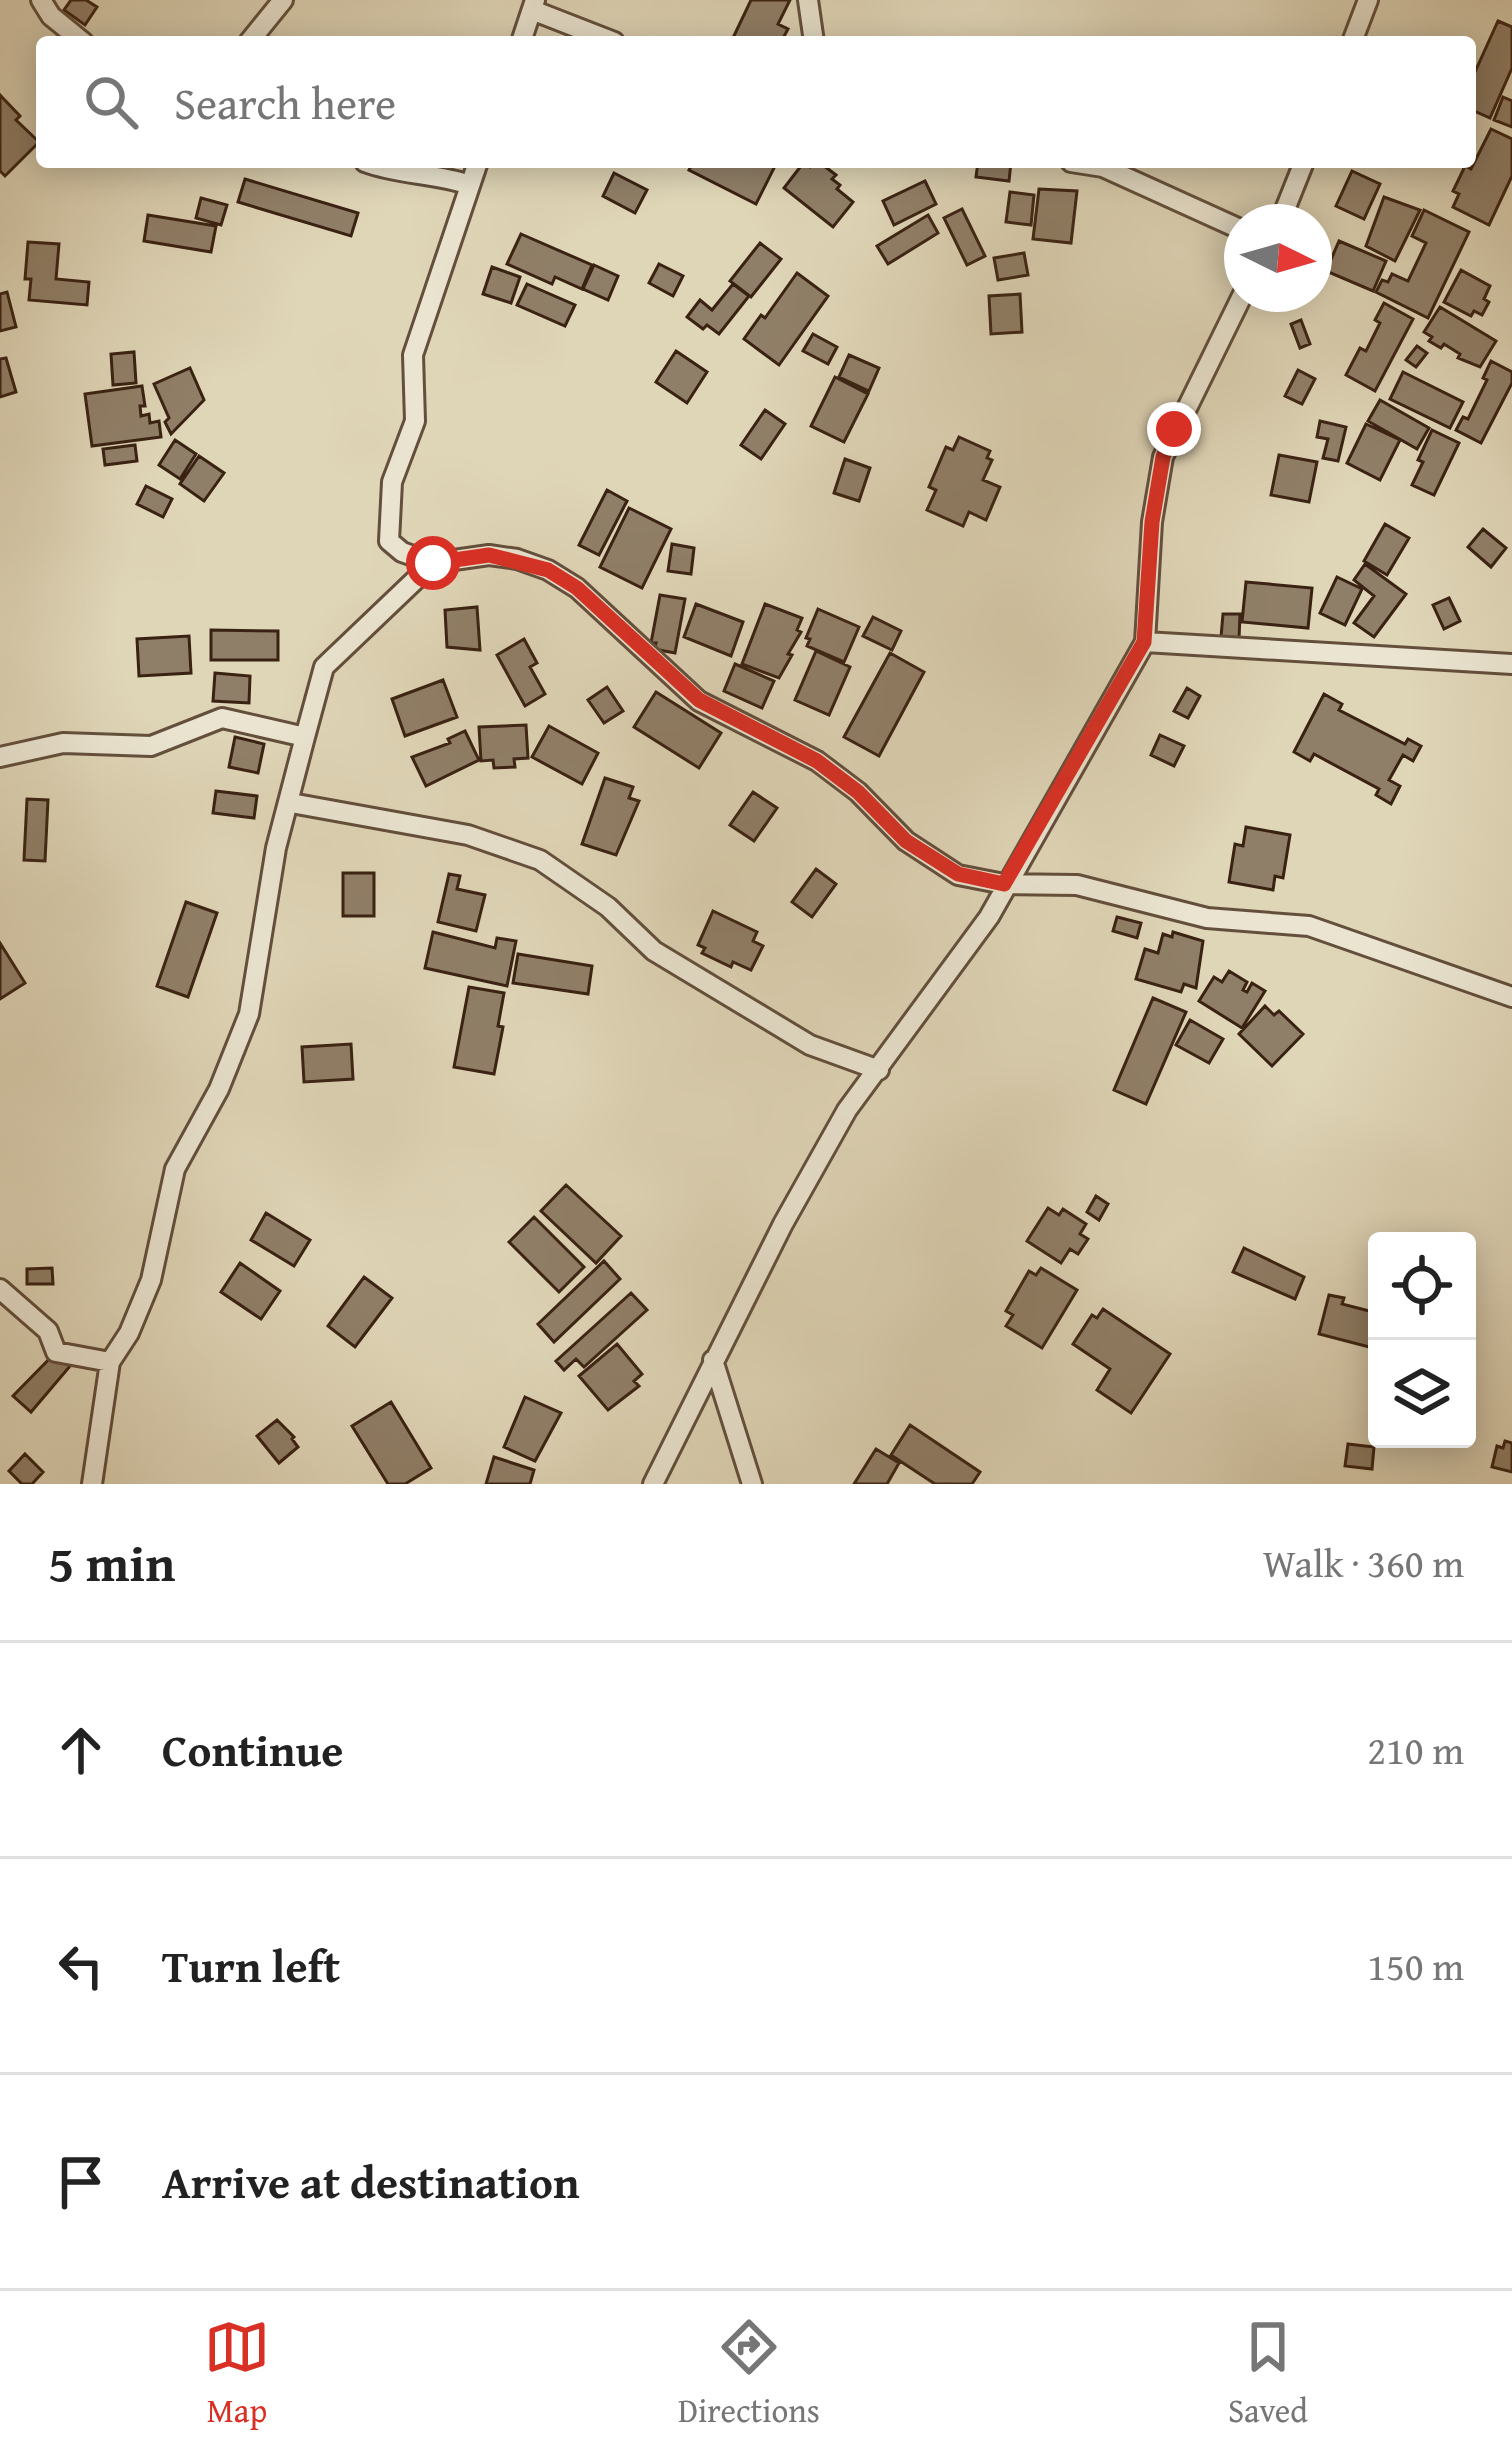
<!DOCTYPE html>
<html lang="en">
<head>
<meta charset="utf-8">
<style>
  body { margin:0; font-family:"Gentium Book Plus",serif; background:#f6f6f6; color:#222 }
  .controls { position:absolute; right:36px; bottom:36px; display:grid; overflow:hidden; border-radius:12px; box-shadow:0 6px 30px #0003 }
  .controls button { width:108px; height:108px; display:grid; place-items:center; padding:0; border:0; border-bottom:3px solid #e0e0e0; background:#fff; color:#222; font:60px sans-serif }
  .compass { position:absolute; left:1224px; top:204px; width:108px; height:108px; border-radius:50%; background:#fff; box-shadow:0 6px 30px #0003; rotate:95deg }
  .stop { position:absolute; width:36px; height:36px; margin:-27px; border:9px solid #d93025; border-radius:50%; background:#fff }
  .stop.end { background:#d93025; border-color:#fff; box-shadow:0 3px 12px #0008 }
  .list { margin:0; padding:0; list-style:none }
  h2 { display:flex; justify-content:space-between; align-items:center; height:156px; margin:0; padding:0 48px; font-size:51px }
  h2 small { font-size:39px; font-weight:400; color:#767676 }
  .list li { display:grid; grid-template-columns:78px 1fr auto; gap:36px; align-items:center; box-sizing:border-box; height:216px; padding:0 48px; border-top:3px solid #e0e0e0 }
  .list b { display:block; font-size:45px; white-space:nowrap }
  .list em { font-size:39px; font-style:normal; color:#767676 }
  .icon { flex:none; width:66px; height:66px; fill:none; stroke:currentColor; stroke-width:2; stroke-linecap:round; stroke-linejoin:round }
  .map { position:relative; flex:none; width:1512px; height:1484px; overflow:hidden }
  .search { position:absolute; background:#fff; box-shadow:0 6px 30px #0003; left:36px; right:36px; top:36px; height:132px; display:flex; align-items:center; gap:30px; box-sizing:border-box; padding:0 42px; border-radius:12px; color:#767676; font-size:45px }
  .sheet { height:804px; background:#fff }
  nav { display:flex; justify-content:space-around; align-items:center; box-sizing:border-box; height:168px; border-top:3px solid #e0e0e0; background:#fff; font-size:33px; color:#767676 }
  nav a { display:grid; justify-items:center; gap:6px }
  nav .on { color:#d93025 }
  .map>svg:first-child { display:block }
</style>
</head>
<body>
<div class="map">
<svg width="1512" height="1484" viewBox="0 0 1512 1484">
  <rect width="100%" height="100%" fill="#dfd5b7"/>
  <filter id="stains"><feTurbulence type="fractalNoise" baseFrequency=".00167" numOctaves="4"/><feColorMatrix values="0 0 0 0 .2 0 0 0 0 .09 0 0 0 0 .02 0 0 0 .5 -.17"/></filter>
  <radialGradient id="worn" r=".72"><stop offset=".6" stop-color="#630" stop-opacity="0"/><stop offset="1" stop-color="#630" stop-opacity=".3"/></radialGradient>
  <path fill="#907f68" stroke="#3a2213" stroke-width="3" d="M 71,0 L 86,0 L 97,7 L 85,25 L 64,10 Z
    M 751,0 L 790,0 L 778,24 L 788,29 L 781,42 L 731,42 Z
    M 1498,21 L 1512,27 L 1512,68 L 1490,118 L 1470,109 L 1470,83 Z
    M 0,95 L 20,116 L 16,120 L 39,142 L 5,176 L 0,171 Z
    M 1503,97 L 1512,101 L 1512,127 L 1494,120 Z
    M 1491,129 L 1512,139 L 1512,176 L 1489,225 L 1453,207 L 1459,194 L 1453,191 L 1465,166 L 1471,169 Z
    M 693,162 L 777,162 L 756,204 L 689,170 Z
    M 804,162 L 810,167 L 819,162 L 836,175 L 832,179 L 840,185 L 837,189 L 853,202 L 833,227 L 784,188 Z
    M 978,162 L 1011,162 L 1009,181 L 976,177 Z
    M 1352,171 L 1380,184 L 1364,219 L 1336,206 Z
    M 614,173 L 647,190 L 635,213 L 603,196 Z
    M 245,179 L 358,213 L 351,236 L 238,202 Z
    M 925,181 L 936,204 L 894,225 L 883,201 Z
    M 1039,189 L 1077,191 L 1071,243 L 1033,239 Z
    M 1010,192 L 1034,195 L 1031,225 L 1006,222 Z
    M 1384,197 L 1420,210 L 1395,261 L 1366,246 Z
    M 201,198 L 227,205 L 221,225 L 196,218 Z
    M 962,209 L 985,256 L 967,265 L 944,218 Z
    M 1424,210 L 1469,232 L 1428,318 L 1376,292 L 1382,280 L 1388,282 L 1392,274 L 1408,281 L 1426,243 L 1412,236 Z
    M 148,215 L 216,226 L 211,252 L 144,241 Z
    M 928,215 L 938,233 L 888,264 L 877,246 Z
    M 521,234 L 592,265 L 582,289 L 555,277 L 552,284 L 507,264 Z
    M 1339,241 L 1386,261 L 1373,291 L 1326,271 Z
    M 28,242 L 59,244 L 56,279 L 89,282 L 87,305 L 29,300 L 31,279 L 25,279 Z
    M 760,243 L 781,259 L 751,297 L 730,281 Z
    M 1024,253 L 1028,275 L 998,280 L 994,258 Z
    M 659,264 L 683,276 L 673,296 L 649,283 Z
    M 594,265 L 618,276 L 608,300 L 583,289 Z
    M 492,267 L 520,277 L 511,303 L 483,294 Z
    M 1461,270 L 1490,286 L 1484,299 L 1489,302 L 1482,315 L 1474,311 L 1471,316 L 1444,302 Z
    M 797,273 L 828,296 L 779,365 L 744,339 L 761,315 L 765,318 Z
    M 527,284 L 575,305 L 565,326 L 517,305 Z
    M 733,284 L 749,296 L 719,334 L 707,325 L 703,329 L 687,317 L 700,300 L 712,310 Z
    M 7,292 L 16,327 L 0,331 L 0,294 Z
    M 1020,294 L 1022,332 L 991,334 L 989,296 Z
    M 1384,303 L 1413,319 L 1375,391 L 1346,375 L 1360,348 L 1366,351 L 1380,323 L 1375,320 Z
    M 1440,307 L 1496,341 L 1480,367 L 1458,358 L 1460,354 L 1444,344 L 1441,348 L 1429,341 L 1432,337 L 1424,332 Z
    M 1301,320 L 1310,344 L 1300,348 L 1291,324 Z
    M 813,334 L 837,347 L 828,364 L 803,351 Z
    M 1417,346 L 1427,353 L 1416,367 L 1406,360 Z
    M 676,351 L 707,372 L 687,403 L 656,382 Z
    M 134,352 L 136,383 L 113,385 L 111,354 Z
    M 849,355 L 879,368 L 869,391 L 839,377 Z
    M 6,358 L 16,392 L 0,397 L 0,359 Z
    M 1491,361 L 1512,372 L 1512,383 L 1481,443 L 1456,430 L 1463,417 L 1468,419 L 1487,380 L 1483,378 Z
    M 190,368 L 204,400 L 171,434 L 165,422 L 169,418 L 154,384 Z
    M 1298,370 L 1315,379 L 1302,404 L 1285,396 Z
    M 1403,372 L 1463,402 L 1450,428 L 1390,399 Z
    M 835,377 L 868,394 L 844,442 L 811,426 Z
    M 142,386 L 145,406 L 140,406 L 141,416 L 149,414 L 150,423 L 159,421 L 161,437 L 92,446 L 85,394 Z
    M 1380,400 L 1429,428 L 1417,449 L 1368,421 Z
    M 765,410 L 785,424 L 761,459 L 741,445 Z
    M 1320,421 L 1346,427 L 1338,461 L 1323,458 L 1328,439 L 1317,437 Z
    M 1366,424 L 1400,440 L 1380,480 L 1347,463 Z
    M 1432,430 L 1459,443 L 1434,495 L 1412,485 L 1423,462 L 1418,460 Z
    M 959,437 L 990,451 L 987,458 L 992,460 L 983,480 L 1000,487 L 986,520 L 969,512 L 963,526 L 927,510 L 936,490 L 929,487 L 946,447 L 953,450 Z
    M 175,440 L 196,454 L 180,479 L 159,465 Z
    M 135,445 L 137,461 L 105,465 L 103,449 Z
    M 1279,455 L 1317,462 L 1309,502 L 1271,495 Z
    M 199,456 L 224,473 L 204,501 L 180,484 Z
    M 845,459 L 870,468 L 859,501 L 834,493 Z
    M 146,486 L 172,499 L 163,517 L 137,504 Z
    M 607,490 L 627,501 L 599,555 L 579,545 Z
    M 629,508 L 671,529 L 642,588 L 600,567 Z
    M 1385,524 L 1409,538 L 1387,575 L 1364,561 Z
    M 1483,529 L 1506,548 L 1491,567 L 1468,547 Z
    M 672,544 L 694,548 L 691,574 L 668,571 Z
    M 1365,564 L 1406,594 L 1374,637 L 1354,623 L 1374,596 L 1354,580 Z
    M 1337,577 L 1362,589 L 1345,625 L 1320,613 Z
    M 1246,582 L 1312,588 L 1308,628 L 1242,622 Z
    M 660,595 L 685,599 L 675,653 L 654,649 L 656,643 L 651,643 Z
    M 1449,598 L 1460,621 L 1444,629 L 1433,605 Z
    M 696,604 L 743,622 L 731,656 L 684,637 Z
    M 765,604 L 802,618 L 797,630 L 801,632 L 788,654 L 792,655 L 779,678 L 742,664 Z
    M 477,607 L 480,650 L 447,647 L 445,610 Z
    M 818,609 L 859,627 L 844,662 L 807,646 L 810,639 L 806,638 Z
    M 1223,614 L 1240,614 L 1239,639 L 1221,637 Z
    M 873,617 L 901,631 L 892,650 L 863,636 Z
    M 211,630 L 278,631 L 278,660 L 211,660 Z
    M 189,636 L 191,673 L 139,676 L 137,639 Z
    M 524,639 L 537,663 L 530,667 L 545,694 L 525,706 L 497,655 Z
    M 816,651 L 850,667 L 829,715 L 795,700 Z
    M 890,653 L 924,672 L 879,756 L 844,737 Z
    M 735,664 L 774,681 L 762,708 L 724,691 Z
    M 215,673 L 250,676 L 249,703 L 213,701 Z
    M 443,680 L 457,717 L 405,736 L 392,699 Z
    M 607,687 L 623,711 L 604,723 L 588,700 Z
    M 1187,688 L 1200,696 L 1188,718 L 1174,711 Z
    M 656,692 L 721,733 L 699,768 L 634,727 Z
    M 1324,694 L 1342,704 L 1339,710 L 1405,744 L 1408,739 L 1421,746 L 1413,761 L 1403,755 L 1389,780 L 1400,786 L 1391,804 L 1376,795 L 1379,789 L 1314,754 L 1310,761 L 1294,752 Z
    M 526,725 L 528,758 L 514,759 L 515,767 L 494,768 L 493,760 L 481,761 L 479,727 Z
    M 549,726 L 598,753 L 582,784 L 532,757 Z
    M 465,731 L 479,760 L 426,786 L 412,757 L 450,743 L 448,739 Z
    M 1160,735 L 1184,746 L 1174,766 L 1151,755 Z
    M 235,737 L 264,744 L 258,773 L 229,767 Z
    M 605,778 L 633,787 L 629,798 L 639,801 L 616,855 L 582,844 Z
    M 216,791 L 257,796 L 254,818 L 213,813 Z
    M 753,792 L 777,808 L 754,841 L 730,825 Z
    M 27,799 L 48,800 L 45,861 L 24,860 Z
    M 1246,827 L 1290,835 L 1283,878 L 1275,876 L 1273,890 L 1229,882 L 1235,844 L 1243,846 Z
    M 816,869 L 836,884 L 812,917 L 792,902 Z
    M 343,873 L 374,873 L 374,916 L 343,916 Z
    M 449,874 L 460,876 L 457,889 L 485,895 L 476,931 L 438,922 Z
    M 186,902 L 217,913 L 188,997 L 157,986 Z
    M 713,911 L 757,932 L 753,941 L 763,946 L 751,970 L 733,962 L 731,967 L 702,953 L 705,948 L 698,945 Z
    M 1117,917 L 1141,923 L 1137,938 L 1113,931 Z
    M 433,932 L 495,948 L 497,938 L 516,941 L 507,986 L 425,968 Z
    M 1173,932 L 1203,941 L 1196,988 L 1184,984 L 1181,992 L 1136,979 L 1145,949 L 1158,953 L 1163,934 L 1172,937 Z
    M 0,943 L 25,983 L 0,999 Z
    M 518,954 L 592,966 L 588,994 L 513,983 Z
    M 1229,971 L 1247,982 L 1243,990 L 1247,992 L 1252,983 L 1265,991 L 1242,1028 L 1199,1001 L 1214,977 L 1222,982 Z
    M 469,987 L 504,993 L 498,1026 L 503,1027 L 494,1074 L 454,1067 Z
    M 1153,998 L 1186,1012 L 1146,1104 L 1114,1090 Z
    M 1265,1006 L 1274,1015 L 1279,1011 L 1303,1034 L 1272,1066 L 1239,1034 Z
    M 1190,1020 L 1223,1039 L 1209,1063 L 1176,1045 Z
    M 351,1044 L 353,1079 L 304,1082 L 302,1047 Z
    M 566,1185 L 621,1236 L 596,1263 L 541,1211 Z
    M 1096,1196 L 1108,1204 L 1099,1220 L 1087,1212 Z
    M 1048,1208 L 1059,1215 L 1063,1209 L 1086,1224 L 1080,1234 L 1088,1239 L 1078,1254 L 1070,1249 L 1061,1263 L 1027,1241 Z
    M 266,1213 L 310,1240 L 294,1266 L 251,1240 Z
    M 534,1217 L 584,1267 L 559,1292 L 509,1242 Z
    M 1244,1248 L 1304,1277 L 1295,1299 L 1233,1272 Z
    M 604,1261 L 620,1279 L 554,1342 L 538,1324 Z
    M 240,1263 L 280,1291 L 261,1319 L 221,1292 Z
    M 52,1268 L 53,1284 L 27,1284 L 27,1269 Z
    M 1041,1268 L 1077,1290 L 1042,1348 L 1006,1326 L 1013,1315 L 1006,1311 L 1029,1271 L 1036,1275 Z
    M 364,1277 L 392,1298 L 355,1347 L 328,1326 Z
    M 631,1293 L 647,1310 L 584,1367 L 576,1359 L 564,1370 L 556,1361 Z
    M 1329,1295 L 1344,1298 L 1342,1304 L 1377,1313 L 1377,1349 L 1319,1334 Z
    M 1103,1309 L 1170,1354 L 1131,1413 L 1097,1390 L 1110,1369 L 1073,1344 L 1092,1315 L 1097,1318 Z
    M 617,1344 L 642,1374 L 634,1381 L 639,1386 L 608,1410 L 579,1376 Z
    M 56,1352 L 71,1365 L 31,1412 L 13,1396 Z
    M 525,1397 L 561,1413 L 535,1461 L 504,1447 Z
    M 391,1402 L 431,1468 L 405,1484 L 388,1484 L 352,1426 Z
    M 277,1420 L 294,1437 L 292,1439 L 298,1447 L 279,1463 L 257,1436 Z
    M 910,1425 L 980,1472 L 972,1484 L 935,1484 L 891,1455 Z
    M 1505,1441 L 1512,1443 L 1512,1472 L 1492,1467 L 1497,1446 L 1503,1448 Z
    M 1348,1444 L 1374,1447 L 1372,1469 L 1345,1466 Z
    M 876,1449 L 899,1463 L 887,1484 L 854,1484 Z
    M 25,1454 L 43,1472 L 32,1484 L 22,1484 L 9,1471 Z
    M 494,1457 L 534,1470 L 530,1484 L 486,1484 Z"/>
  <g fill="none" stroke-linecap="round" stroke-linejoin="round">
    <g stroke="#634f3c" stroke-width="24">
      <path id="street" d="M 41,0 L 51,16 L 83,42
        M 808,0 L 814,42
        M 532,10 L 614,42
        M 249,42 L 283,0
        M 521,42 L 535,0
        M 1352,42 L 1368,0
        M 365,162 C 400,175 435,173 470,185
        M 1071,162 L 1103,167 L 1242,230
        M 1280,222 L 1304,162
        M 433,563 L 402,552 L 389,541 L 392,482 L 415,421 L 413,355 L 478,162
        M 1145,642 L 1512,664
        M 305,737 L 324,667 L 433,563 L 489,555 L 517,559 L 548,570 L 577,588 L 699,701 L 817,761 L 858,792 L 906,841 L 958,875 L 1004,884 L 1077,885 L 1207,918 L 1309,926 L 1512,997
        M 0,757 L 63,743 L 151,746 L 222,718 L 305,737 L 276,848 L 249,1014 L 219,1089 L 175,1169 L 151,1280 L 129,1333 L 110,1362 L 56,1352 L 48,1331 L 0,1289
        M 291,803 L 468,835 L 540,860 L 608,907 L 654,951 L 810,1045 L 879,1070
        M 713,1360 L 752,1484
        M 92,1484 L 110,1362
        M 653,1484 L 783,1224 L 847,1110 L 989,917 L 1145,642 L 1152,522 L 1163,457 L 1243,294"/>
    </g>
    <use href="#street" stroke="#eae4d0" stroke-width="18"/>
  </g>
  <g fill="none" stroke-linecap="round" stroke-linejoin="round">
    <path stroke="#d93025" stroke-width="15" d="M 433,563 L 489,555 L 548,570 L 577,588 L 699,700 L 817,761 L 858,792 L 906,841 L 958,874 L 1004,884 L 1144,642 L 1152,522 L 1163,457 L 1174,429"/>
  </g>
  <rect width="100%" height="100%" filter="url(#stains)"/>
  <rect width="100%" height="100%" fill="url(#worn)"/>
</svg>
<div class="controls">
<button><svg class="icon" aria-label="locate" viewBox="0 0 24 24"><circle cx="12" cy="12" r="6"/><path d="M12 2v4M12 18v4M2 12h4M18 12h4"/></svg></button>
<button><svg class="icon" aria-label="layers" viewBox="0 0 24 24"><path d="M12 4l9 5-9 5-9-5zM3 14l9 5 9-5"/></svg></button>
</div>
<svg class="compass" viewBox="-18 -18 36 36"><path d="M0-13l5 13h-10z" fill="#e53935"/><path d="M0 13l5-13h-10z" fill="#767676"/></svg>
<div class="stop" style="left:433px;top:563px"></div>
<div class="stop end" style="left:1174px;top:429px"></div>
<div class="search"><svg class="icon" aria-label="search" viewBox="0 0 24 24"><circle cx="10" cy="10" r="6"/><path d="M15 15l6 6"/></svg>Search here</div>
</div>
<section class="sheet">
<h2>5 min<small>Walk · 360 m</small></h2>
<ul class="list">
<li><svg class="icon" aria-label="ahead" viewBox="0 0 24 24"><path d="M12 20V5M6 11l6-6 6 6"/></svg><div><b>Continue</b></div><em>210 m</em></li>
<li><svg class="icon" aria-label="left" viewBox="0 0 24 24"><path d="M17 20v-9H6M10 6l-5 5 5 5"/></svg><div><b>Turn left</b></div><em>150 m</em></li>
<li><svg class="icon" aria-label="arrive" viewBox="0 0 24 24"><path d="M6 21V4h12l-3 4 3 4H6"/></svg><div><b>Arrive at destination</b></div></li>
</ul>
</section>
<nav>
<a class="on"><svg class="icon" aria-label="map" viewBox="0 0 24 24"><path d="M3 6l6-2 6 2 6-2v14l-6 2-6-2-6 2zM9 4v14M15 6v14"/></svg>Map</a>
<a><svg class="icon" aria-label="directions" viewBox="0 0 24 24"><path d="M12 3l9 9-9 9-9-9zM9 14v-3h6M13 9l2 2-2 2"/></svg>Directions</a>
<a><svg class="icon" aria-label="saved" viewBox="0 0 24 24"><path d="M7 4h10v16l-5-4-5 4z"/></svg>Saved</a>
</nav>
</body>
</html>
